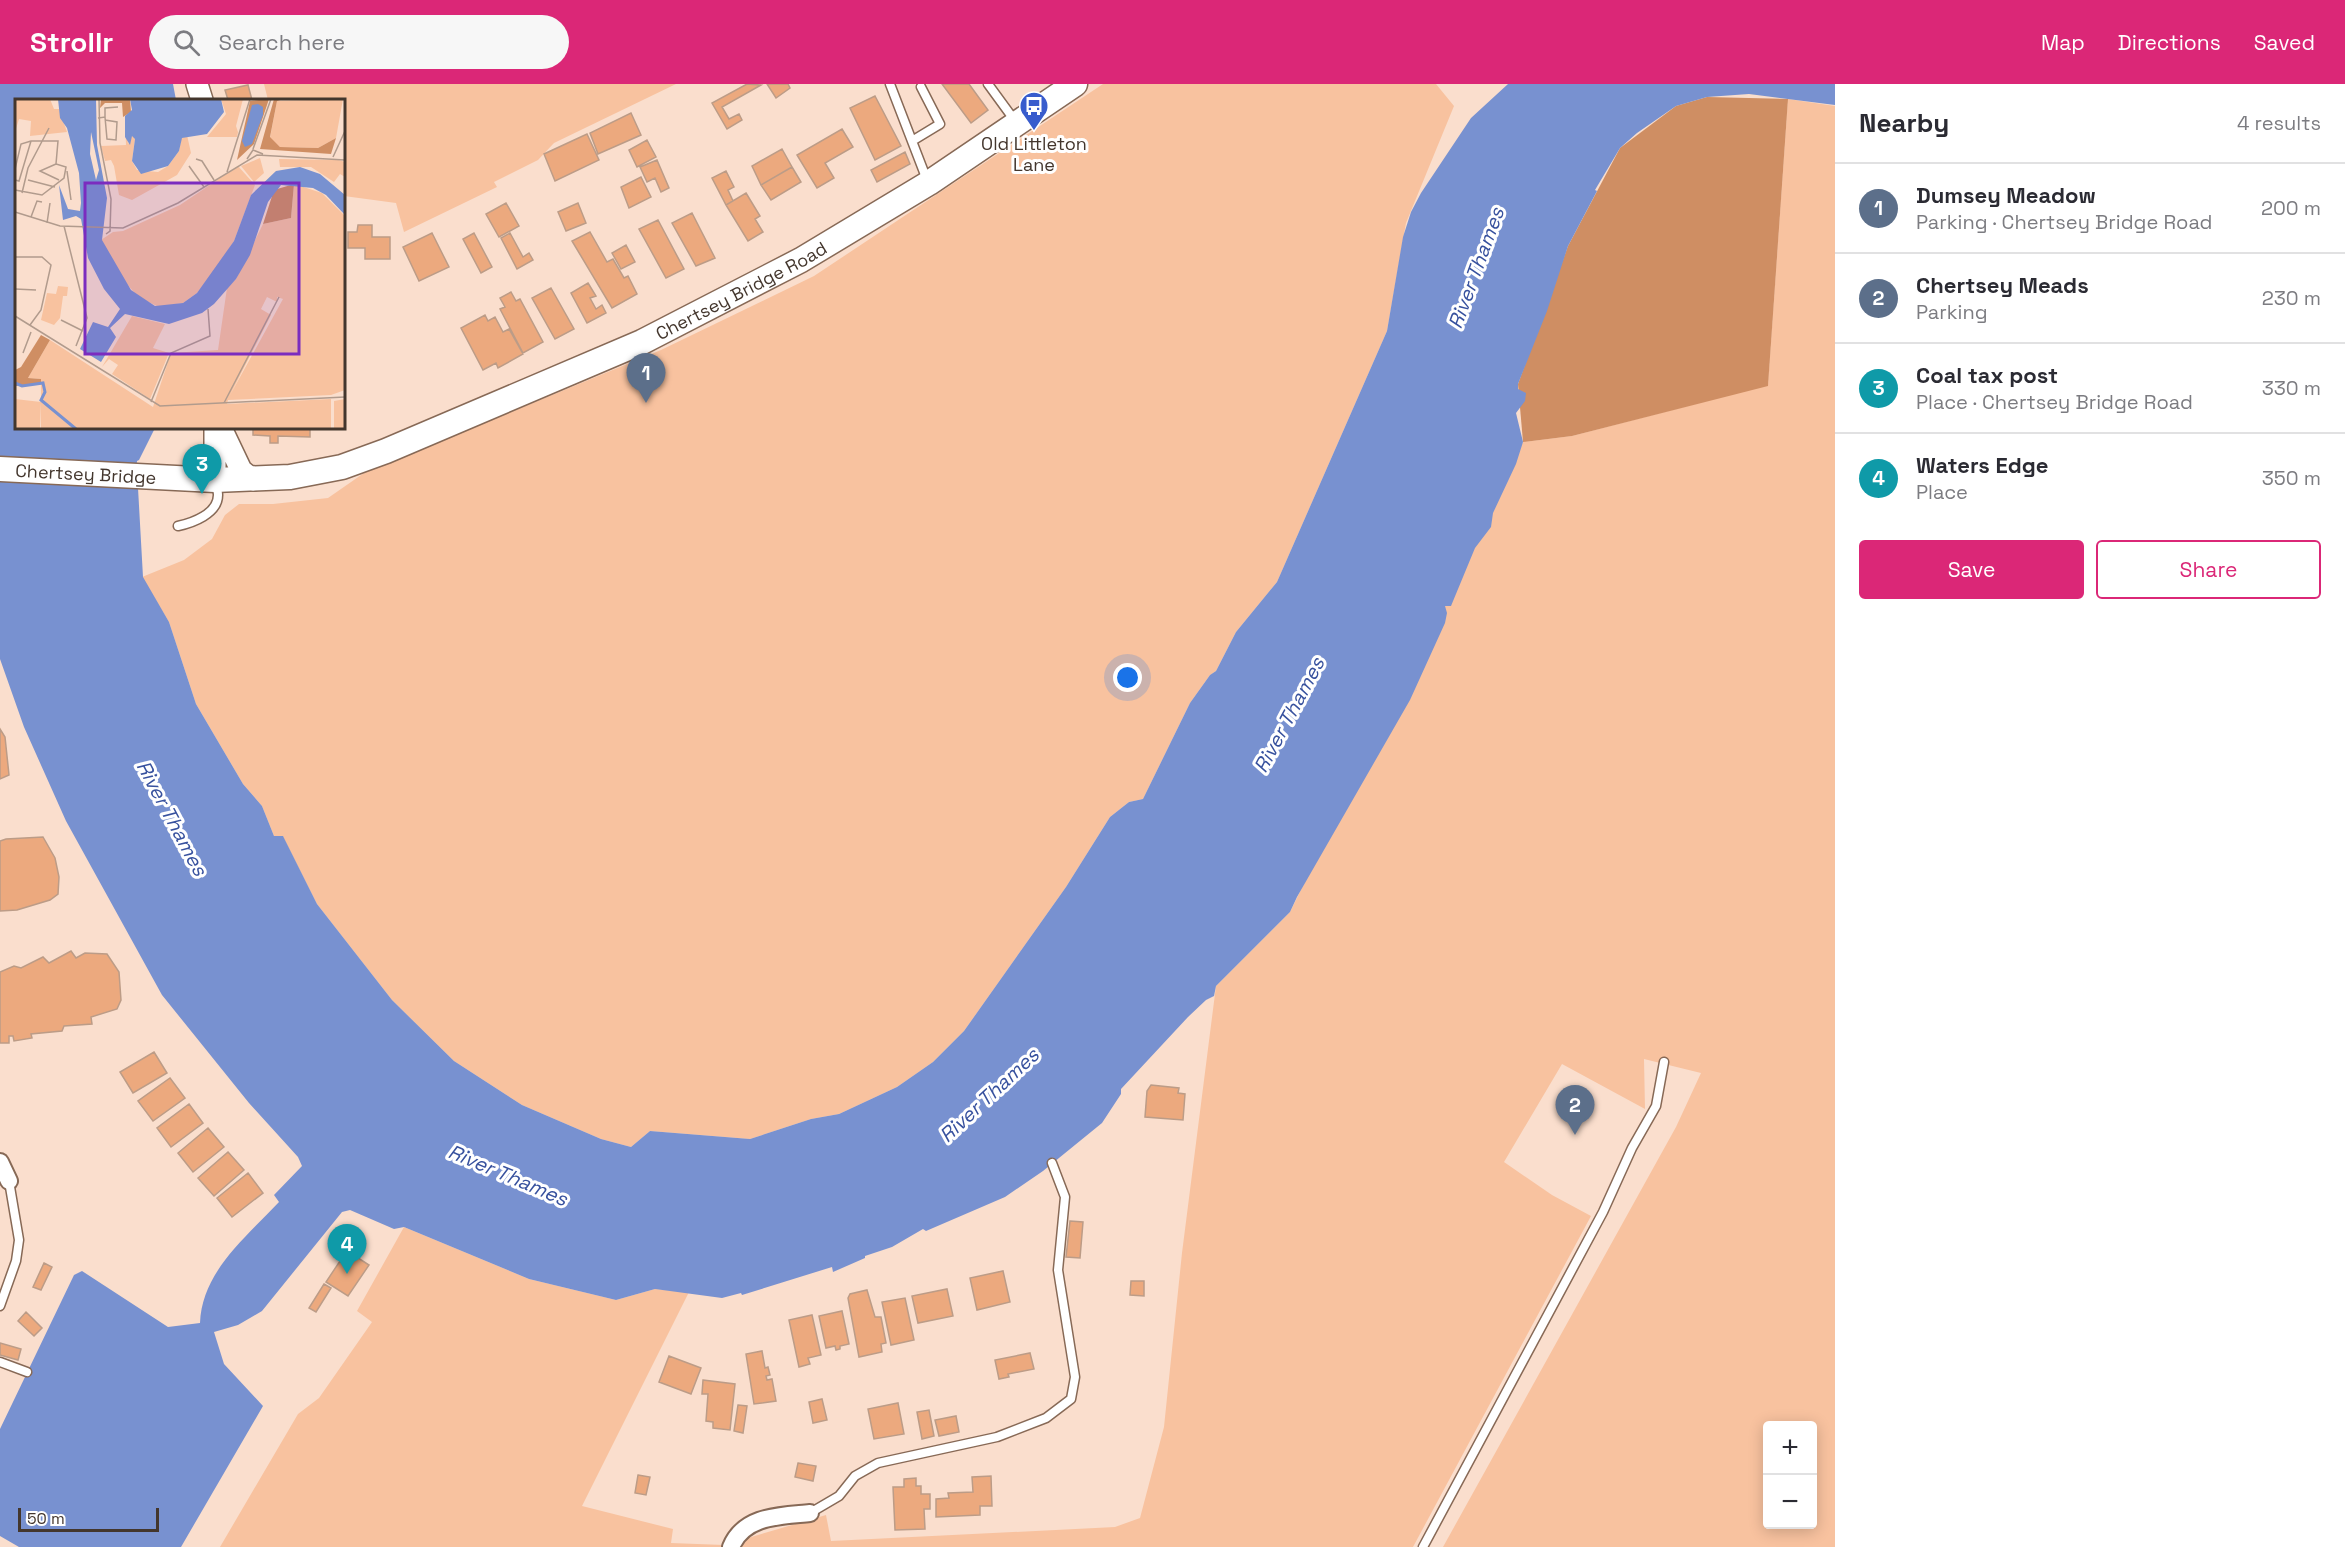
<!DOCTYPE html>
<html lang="en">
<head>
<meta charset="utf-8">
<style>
  body { margin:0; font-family:"Space Grotesk",sans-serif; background:#f7f7f7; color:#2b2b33 }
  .controls { position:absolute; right:18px; bottom:18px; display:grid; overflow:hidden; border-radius:6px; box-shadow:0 3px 15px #0003 }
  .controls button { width:54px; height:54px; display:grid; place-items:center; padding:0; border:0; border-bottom:2px solid #e1e1e2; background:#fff; color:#2b2b33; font:30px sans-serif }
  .scale { position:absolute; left:18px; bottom:15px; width:141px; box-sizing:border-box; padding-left:6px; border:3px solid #43362d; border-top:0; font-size:16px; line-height:21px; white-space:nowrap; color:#43362d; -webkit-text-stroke:4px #fff; paint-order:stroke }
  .you { position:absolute; left:1128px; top:594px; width:21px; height:21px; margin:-15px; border:4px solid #fff; border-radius:50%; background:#1a73e8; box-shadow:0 0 0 9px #1a73e833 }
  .badge { display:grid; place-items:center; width:39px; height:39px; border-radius:50%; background:#db2777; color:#fff; font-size:20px; font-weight:700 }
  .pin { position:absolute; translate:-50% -50px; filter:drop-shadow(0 2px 3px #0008) }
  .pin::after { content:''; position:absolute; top:32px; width:21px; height:18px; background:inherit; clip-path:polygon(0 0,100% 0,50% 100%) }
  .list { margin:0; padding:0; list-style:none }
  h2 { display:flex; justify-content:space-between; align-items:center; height:78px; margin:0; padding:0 24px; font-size:26px }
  h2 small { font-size:20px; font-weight:400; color:#7c7c81 }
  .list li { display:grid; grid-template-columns:39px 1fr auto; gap:18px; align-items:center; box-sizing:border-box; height:90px; padding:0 24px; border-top:2px solid #e1e1e2 }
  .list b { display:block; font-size:22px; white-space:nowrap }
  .list p { margin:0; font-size:20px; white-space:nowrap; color:#7c7c81 }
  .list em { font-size:20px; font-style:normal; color:#7c7c81 }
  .actions { display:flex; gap:12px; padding:18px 24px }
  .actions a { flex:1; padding:14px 0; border:2px solid #db2777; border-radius:6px; text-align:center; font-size:21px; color:#db2777 }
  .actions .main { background:#db2777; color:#fff }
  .icon { flex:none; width:33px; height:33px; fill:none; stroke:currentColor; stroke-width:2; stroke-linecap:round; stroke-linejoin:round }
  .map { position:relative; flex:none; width:1835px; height:1463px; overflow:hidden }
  header { display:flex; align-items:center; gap:36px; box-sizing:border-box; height:84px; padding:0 30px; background:#db2777; color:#fff }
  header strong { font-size:28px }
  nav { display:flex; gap:33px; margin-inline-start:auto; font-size:21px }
  .search { width:420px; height:54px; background:#f7f7f7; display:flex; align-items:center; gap:15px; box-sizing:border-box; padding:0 21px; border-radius:33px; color:#7c7c81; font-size:22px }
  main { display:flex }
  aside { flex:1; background:#fff }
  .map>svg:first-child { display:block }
</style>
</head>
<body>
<header>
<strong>Strollr</strong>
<div class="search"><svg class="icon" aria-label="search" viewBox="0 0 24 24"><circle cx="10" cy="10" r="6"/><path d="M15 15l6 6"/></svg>Search here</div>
<nav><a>Map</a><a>Directions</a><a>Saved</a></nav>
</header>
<main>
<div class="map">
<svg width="1835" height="1463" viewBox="0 0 1835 1463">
  <rect width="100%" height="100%" fill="#fadecd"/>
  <path fill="#f8c29f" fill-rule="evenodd" d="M 264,0 L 676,0 L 554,59 L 538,76 L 494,98 L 497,103 L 404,148 L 396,119 L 344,112 L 344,16 L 268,16 Z
    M 1103,0 L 1436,0 L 1454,22 L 1406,139 L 1387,247 L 1277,498 L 1236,548 L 1216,587 L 1210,591 L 1190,619 L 1143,715 L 1129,718 L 1110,733 L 1066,803 L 964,947 L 933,978 L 897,1003 L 839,1030 L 811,1035 L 750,1055 L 650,1047 L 631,1063 L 601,1055 L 522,1021 L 454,977 L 392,916 L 317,820 L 283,753 L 274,752 L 262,722 L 243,700 L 196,620 L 169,538 L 142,493 L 184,476 L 212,455 L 225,431 L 239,420 L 273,420 L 328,414 L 364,389 L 661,266 L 814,192 Z
    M 1788,15 L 1835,22 L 1835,1463 L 1443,1463 L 1676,1043 L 1701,989 L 1644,975 L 1645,1025 L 1562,980 L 1504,1078 L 1552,1111 L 1591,1132 L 1413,1463 L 738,1463 L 741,1456 L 826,1431 L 831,1457 L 1115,1443 L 1140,1434 L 1164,1343 L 1182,1169 L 1216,902 L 1290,828 L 1523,358 L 1572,352 L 1768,301 ZM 1768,1342 L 1812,1342 L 1812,1440 L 1768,1440 Z
    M 404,1143 L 529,1195 L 616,1216 L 655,1205 L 689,1208 L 582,1422 L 673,1445 L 671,1459 L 724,1461 L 723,1463 L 220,1463 L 298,1330 L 319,1314 L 372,1238 L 357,1227 Z"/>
  <path fill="#cf8e63" d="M 1707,13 L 1788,15 L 1768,302 L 1572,352 L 1523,358 L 1518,300 L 1568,162 L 1620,64 L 1676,22 Z"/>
  <path fill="#7891d0" d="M 0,0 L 173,0 L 176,16 L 16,16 L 16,344 L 155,344 L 139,376 L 137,377 L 135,404 L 138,404 L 143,493 L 169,538 L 196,620 L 243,700 L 262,722 L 274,752 L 283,752 L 317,820 L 392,916 L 454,977 L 522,1021 L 601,1055 L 631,1063 L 650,1047 L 750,1055 L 811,1035 L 839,1030 L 897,1003 L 933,978 L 964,947 L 1066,803 L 1110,733 L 1129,718 L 1143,715 L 1190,619 L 1210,591 L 1216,587 L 1236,548 L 1277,498 L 1387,247 L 1403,153 L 1411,128 L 1421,109 L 1471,34 L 1508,0 L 1835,0 L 1835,21 L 1749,10 L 1707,13 L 1676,22 L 1637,49 L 1620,64 L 1595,106 L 1597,107 L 1568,162 L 1547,227 L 1518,300 L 1518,305 L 1526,309 L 1525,317 L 1516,329 L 1523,358 L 1516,380 L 1493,429 L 1491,443 L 1475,464 L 1451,522 L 1445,522 L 1447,529 L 1445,539 L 1410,616 L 1297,813 L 1290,828 L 1216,902 L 1214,912 L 1206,916 L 1188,933 L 1121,1005 L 1121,1010 L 1102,1039 L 1043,1087 L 1005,1113 L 926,1147 L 923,1145 L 892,1163 L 865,1172 L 865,1174 L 833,1188 L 832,1183 L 742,1211 L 741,1209 L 722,1214 L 655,1205 L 616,1216 L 529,1195 L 404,1143 L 394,1145 L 350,1126 L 342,1128 L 262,1227 L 238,1241 L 214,1248 L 224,1280 L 263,1322 L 181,1463 L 19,1463 L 0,1452 L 0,1345 L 74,1191 L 82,1187 L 168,1243 L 200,1239 C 202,1188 245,1154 279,1118 L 274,1111 L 302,1082 L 298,1073 L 249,1019 L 162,911 L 66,737 L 24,643 L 0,575 Z"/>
  <path fill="#eca97e" stroke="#bc9c87" stroke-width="1.5" d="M 747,0 L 761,1 L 722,23 L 729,35 L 739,30 L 742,36 L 727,45 L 712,19 Z
    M 767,0 L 788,0 L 790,4 L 776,14 Z
    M 942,0 L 969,0 L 988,26 L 971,39 Z
    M 248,1 L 252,16 L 228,16 L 225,6 Z
    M 875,12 L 901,62 L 875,76 L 850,24 Z
    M 631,29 L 641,51 L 598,70 L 590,49 Z
    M 842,45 L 853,63 L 825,79 L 834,94 L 817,104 L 797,71 Z
    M 587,50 L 599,76 L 555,97 L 544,70 Z
    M 647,56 L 656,73 L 637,83 L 629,66 Z
    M 782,65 L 792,83 L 761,101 L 752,82 Z
    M 905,68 L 910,80 L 877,98 L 871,86 Z
    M 657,76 L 669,104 L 661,108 L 655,94 L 647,98 L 640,83 Z
    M 792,83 L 801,98 L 771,116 L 761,101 Z
    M 726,87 L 734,103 L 728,106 L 733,117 L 726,121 L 712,94 Z
    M 641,93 L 651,113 L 629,124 L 621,103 Z
    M 746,109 L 760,132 L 755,135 L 763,148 L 748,157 L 726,121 Z
    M 506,119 L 519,142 L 499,153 L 486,130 Z
    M 578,119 L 586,139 L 566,147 L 558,128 Z
    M 692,129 L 715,174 L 696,182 L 672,139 Z
    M 658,136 L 684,185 L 666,194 L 639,145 Z
    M 358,141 L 372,141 L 372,153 L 390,153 L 390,175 L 365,175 L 365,164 L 348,164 L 348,148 L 357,148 Z
    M 590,148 L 607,178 L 613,175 L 624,194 L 628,192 L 637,210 L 612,224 L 572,157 Z
    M 432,149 L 449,183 L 419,197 L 403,163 Z
    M 474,149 L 492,183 L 481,189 L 463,155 Z
    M 510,149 L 523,173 L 529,169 L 533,176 L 517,185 L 501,154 Z
    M 626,161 L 635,178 L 621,185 L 612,169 Z
    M 588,199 L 596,212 L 590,214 L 596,225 L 602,221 L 606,229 L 587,239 L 571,209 Z
    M 551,204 L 574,245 L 555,255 L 532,214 Z
    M 511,208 L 516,217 L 520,215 L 543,258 L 523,269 L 500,225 L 505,223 L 500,214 Z
    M 485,231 L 488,237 L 495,233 L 503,248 L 509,245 L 523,270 L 498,284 L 496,279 L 483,286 L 461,244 Z
    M 253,344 L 310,344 L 310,353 L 278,352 L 278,359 L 270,359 L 270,352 L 253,351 Z
    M 0,645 L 5,653 L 9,691 L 0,695 Z
    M 43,753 L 55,774 L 59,793 L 58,810 L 50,816 L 17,826 L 0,827 L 0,757 L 6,755 Z
    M 71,867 L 76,874 L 85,869 L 107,870 L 119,888 L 121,916 L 117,925 L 91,933 L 92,940 L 64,942 L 62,947 L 31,950 L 32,954 L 14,957 L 13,952 L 9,952 L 9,959 L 0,959 L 0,888 L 14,882 L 21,884 L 43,873 L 49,879 Z
    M 154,968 L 167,989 L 133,1009 L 120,988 Z
    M 170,994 L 185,1014 L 153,1037 L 138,1017 Z
    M 1151,1001 L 1179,1004 L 1178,1009 L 1185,1010 L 1183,1036 L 1145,1033 L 1147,1007 Z
    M 189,1020 L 203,1039 L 171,1063 L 157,1044 Z
    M 208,1044 L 224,1063 L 193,1088 L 178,1069 Z
    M 228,1068 L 244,1086 L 214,1112 L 198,1094 Z
    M 248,1089 L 263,1109 L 232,1133 L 217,1114 Z
    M 1070,1137 L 1083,1138 L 1080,1174 L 1066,1173 Z
    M 355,1172 L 369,1181 L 348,1212 L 326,1198 L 340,1177 L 348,1182 Z
    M 44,1179 L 52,1183 L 41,1206 L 33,1203 Z
    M 1003,1187 L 1010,1218 L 977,1226 L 970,1194 Z
    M 1131,1197 L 1144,1197 L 1144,1212 L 1130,1211 Z
    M 324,1200 L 331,1204 L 316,1228 L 309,1224 Z
    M 947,1205 L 953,1232 L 918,1239 L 912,1212 Z
    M 867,1206 L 875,1233 L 881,1233 L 886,1259 L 881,1260 L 882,1268 L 859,1273 L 848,1214 L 850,1210 Z
    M 905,1214 L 914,1256 L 891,1261 L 882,1218 Z
    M 842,1227 L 849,1260 L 840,1262 L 840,1265 L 836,1266 L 835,1262 L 826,1264 L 819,1232 Z
    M 26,1228 L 42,1244 L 34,1252 L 18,1237 Z
    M 812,1231 L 821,1271 L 808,1274 L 810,1280 L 799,1283 L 789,1236 Z
    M 0,1259 L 21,1265 L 18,1276 L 0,1271 Z
    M 762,1267 L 765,1284 L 768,1283 L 770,1291 L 766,1292 L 767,1296 L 772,1295 L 776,1317 L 754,1320 L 746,1270 Z
    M 1030,1269 L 1034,1285 L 1008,1290 L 1009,1293 L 999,1295 L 995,1276 Z
    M 669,1272 L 701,1284 L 691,1310 L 659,1298 Z
    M 703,1296 L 735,1300 L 730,1346 L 713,1344 L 713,1338 L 706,1337 L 708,1310 L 702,1310 Z
    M 822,1315 L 827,1336 L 813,1339 L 809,1318 Z
    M 898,1319 L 904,1350 L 874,1355 L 868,1325 Z
    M 738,1321 L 747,1322 L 743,1349 L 734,1347 Z
    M 929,1326 L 934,1352 L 922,1355 L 917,1328 Z
    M 956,1332 L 959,1348 L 939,1352 L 935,1336 Z
    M 798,1379 L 816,1382 L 813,1397 L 795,1393 Z
    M 638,1391 L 650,1393 L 646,1411 L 635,1409 Z
    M 991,1392 L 992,1422 L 980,1422 L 980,1431 L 936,1433 L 936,1415 L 949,1414 L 948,1409 L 973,1408 L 972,1393 Z
    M 916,1394 L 916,1402 L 921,1402 L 921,1410 L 930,1410 L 930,1425 L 924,1425 L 925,1445 L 895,1446 L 893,1403 L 904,1403 L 904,1395 Z"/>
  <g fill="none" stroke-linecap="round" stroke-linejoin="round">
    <g stroke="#876956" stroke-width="11">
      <path id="service" d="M 890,0 L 927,96
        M 988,0 L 1015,37
        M 912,57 L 940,40 L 921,3
        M 178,442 C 192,439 218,430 218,411 C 218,407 216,401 215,397
        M 0,1222 L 16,1177 L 19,1156 L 9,1097
        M 0,1278 L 27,1288
        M 810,1429 L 839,1412 L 855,1392 L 878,1379 L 997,1353 L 1046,1334 L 1071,1315 L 1075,1293 L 1058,1186 L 1065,1113 L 1052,1079
        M 1423,1463 L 1603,1128 L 1632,1064 L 1656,1022 L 1664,978"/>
    </g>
    <g stroke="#876956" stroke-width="20">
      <path id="minor" d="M 0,1078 L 9,1097
        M 731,1463 C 744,1431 781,1432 810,1429"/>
    </g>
    <g stroke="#876956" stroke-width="24">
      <path id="tertiary" d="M 197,0 L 202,16
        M 215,344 L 215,396
        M 221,344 L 241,386 L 253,396"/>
    </g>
    <g stroke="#876956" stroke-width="27">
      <g id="secondary">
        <path id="s1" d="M 0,385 L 215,396 L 290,393 L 342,383 L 386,367 L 642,258 L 801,176 L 929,99 L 1075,0"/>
      </g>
    </g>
    <use href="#service" stroke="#fff" stroke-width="8"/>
    <use href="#minor" stroke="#fff" stroke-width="16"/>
    <use href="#tertiary" stroke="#fff" stroke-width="21"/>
    <use href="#secondary" stroke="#fff" stroke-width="24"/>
  </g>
  <defs>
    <g id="bus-pin" transform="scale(1.5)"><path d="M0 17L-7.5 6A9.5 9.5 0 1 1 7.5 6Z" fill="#385ccd" stroke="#fff"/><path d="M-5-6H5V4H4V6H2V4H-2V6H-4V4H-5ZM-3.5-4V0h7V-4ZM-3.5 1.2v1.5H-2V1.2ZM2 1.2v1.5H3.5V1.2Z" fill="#fff"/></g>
  </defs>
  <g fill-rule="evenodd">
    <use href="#bus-pin" x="1034" y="22"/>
  </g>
  <g text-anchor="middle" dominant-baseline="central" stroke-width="6" stroke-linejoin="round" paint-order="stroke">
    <g font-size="18" fill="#43362d" stroke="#fff">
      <text x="1034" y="59">Old Littleton<tspan x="1034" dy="21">Lane</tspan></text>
    </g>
    <g font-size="18" fill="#43362d" stroke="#fff">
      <text stroke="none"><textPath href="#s1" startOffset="780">Chertsey Bridge Road</textPath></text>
      <text stroke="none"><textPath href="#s1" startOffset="86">Chertsey Bridge</textPath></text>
    </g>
    <g font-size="20" font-style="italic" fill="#37519e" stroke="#fff">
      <text transform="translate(1476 184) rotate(-70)">River Thames</text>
      <text transform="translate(1289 631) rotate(-62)">River Thames</text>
      <text transform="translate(172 734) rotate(62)">River Thames</text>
      <text transform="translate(989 1011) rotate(-43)">River Thames</text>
      <text transform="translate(508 1091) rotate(23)">River Thames</text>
    </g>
  </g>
  <g transform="translate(15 15)">
    <rect width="330" height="330" fill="#fadecd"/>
    <path d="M 0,0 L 35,0 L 39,10 L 44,10 L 52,33 L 15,37 L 16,22 L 4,20 L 0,33 ZM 206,0 L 228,0 L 221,27 L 223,33 L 222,38 L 192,38 L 211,15 ZM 328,0 L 321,39 L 303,49 L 265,48 L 255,39 L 262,2 ZM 110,17 L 113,45 L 117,36 L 120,40 L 117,62 L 122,71 L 143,73 L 153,67 L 164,52 L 166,40 L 172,36 L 176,54 L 162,76 L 117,101 L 104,96 L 99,67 L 96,61 L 90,62 L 86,47 L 111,46 ZM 245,59 L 249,74 L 239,83 L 226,67 ZM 264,60 L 324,61 L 330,63 L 330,78 L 325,75 L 319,83 L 296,68 L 265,68 ZM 223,67 L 240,86 L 219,142 L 203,167 L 182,194 L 168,204 L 144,208 L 123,198 L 107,179 L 86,141 L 98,133 L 108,132 L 165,106 ZM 279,85 L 307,94 L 330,117 L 330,291 L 316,296 L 213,301 L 212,305 L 316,300 L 316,330 L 26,330 L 26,280 L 13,279 L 35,241 L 138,308 L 156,254 L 203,251 L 212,189 L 221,180 L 248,125 L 276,119 ZM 252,198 L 262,203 L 262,198 L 268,200 L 214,298 L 256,216 L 246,210 ZM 43,187 L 53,188 L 52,197 L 48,197 L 45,219 L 39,226 L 26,221 L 32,194 L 41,195 ZM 117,217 L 150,225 L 138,249 L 154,254 L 135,300 L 97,275 L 103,266 L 94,260 L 87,268 ZM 0,300 L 26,303 L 25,330 L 0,330 ZM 330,300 L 330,330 L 319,330 L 319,302 Z" fill="#f8c29f" fill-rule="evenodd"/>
    <path d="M 86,0 L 115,0 L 116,13 L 108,18 L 107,4 L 90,4 L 85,9 ZM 254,0 L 239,45 L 222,61 L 235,2 ZM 259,0 L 269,0 L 262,2 L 255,38 L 265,48 L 303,49 L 321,39 L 316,55 L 245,50 ZM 279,85 L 276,119 L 248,125 L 259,91 ZM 26,236 L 35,241 L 13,279 L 26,280 L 26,285 L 1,287 L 0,271 L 6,268 Z" fill="#cf8e63"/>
    <path d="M 43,0 L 81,0 L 82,46 L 92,99 L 87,141 L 116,191 L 140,207 L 168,204 L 182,194 L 219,142 L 236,96 L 261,72 L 285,68 L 305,75 L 330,96 L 330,116 L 311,96 L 298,89 L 266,86 L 253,103 L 235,156 L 221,180 L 199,205 L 187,214 L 154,225 L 110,215 L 95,229 L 101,238 L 86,263 L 65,250 L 78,223 L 93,228 L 105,210 L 89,190 L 73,159 L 66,120 L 61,117 L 48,121 L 44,86 L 53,110 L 65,112 L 66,104 L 64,74 L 52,29 L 45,19 ZM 76,33 L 84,71 L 81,81 L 75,55 ZM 115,0 L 206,0 L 209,13 L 192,35 L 167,39 L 164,52 L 153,67 L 126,75 L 117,62 L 120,40 L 117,37 L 115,46 L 110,38 L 110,17 L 117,11 ZM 243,5 L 248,8 L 248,16 L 237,45 L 230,48 L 227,42 L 237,6 Z" fill="#7891d0" fill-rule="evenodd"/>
    <path fill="none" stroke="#7891d0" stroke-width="3" d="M 0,284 L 7,287 L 28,284 L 30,293 L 26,301 L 61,330"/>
    <path fill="none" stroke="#b19b8d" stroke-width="1.5" d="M 84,0 L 85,44 L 96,100 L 95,132 L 91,135M 90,18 L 90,9 L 103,8M 83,19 L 90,18 L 92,40 L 101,41 L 102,23 L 90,21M 238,50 L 256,0M 318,58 L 330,32M 181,60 L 187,62 L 199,81M 232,60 L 238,51 L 248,55M 41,65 L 25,72 L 44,81M 174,67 L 189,88M 0,70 L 6,45 L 16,42M 52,72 L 56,101M 212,73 L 235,0M 0,81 L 4,82 L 16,42 L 43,42 L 41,65 L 51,68 L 49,79 L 27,96 L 0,91M 13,81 L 40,88M 7,94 L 13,69 L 34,29M 0,113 L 45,127 L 108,129 L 163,104 L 242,56 L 330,61M 16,118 L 22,102 L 27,103M 32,124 L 35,104M 49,127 L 72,219 L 61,247M 0,158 L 27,158 L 36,166 L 26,211 L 15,226M 0,190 L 21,191M 0,217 L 145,307 L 330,298M 46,221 L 68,232M 8,254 L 16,233M 136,303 L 156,254 L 195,237 L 193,210M 209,304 L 264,198"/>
    <path fill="#7b2cbf" fill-opacity="0.15" stroke="#7b2cbf" stroke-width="3" d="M 70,84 L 284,84 L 284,255 L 70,255 Z"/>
    <rect width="330" height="330" fill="none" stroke="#43362d" stroke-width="3"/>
  </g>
</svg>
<div class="controls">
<button>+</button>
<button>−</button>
</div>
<div class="scale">50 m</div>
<div class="you"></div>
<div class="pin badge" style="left:646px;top:319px;background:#5c6f8a">1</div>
<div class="pin badge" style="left:1575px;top:1051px;background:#5c6f8a">2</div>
<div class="pin badge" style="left:202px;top:410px;background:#0f9aa8">3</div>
<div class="pin badge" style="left:347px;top:1190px;background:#0f9aa8">4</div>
</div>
<aside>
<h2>Nearby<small>4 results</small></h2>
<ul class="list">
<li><span class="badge" style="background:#5c6f8a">1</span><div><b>Dumsey Meadow</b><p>Parking · Chertsey Bridge Road</p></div><em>200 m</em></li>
<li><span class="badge" style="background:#5c6f8a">2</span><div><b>Chertsey Meads</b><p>Parking</p></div><em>230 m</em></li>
<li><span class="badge" style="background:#0f9aa8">3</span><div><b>Coal tax post</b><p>Place · Chertsey Bridge Road</p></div><em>330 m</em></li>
<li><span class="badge" style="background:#0f9aa8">4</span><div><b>Waters Edge</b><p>Place</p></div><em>350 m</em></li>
</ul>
<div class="actions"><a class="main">Save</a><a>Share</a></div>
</aside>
</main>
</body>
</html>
